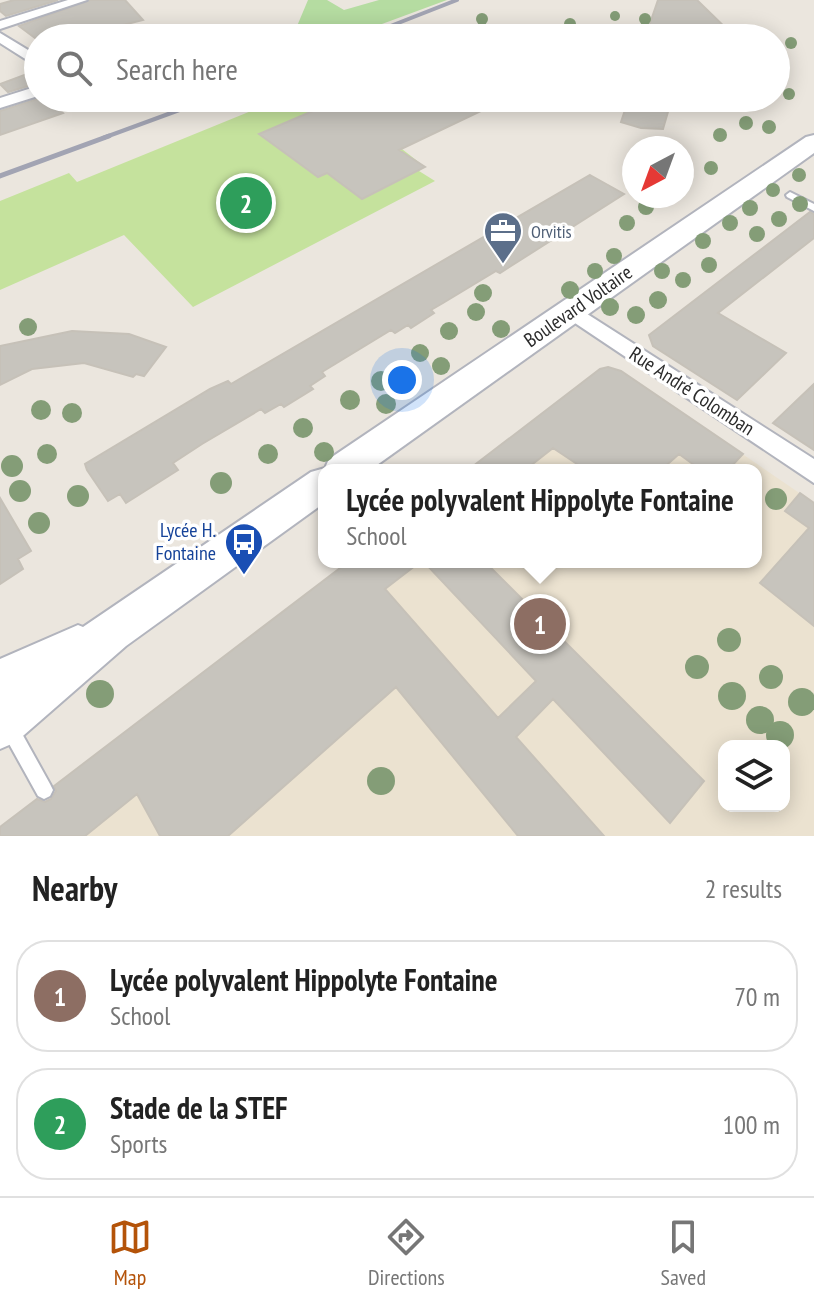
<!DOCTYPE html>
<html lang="en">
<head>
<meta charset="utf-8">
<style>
  body { margin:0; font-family:"PT Sans Narrow",sans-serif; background:#f2f2f2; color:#222 }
  .controls { position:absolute; right:24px; bottom:24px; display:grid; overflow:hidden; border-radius:16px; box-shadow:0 4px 20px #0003 }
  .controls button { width:72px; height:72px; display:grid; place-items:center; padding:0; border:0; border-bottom:2px solid #e0e0e0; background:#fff; color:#222; font:40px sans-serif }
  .compass { position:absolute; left:622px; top:136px; width:72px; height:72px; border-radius:50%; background:#fff; box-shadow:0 4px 20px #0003; rotate:221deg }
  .you { position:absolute; left:402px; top:380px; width:28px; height:28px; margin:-20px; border:6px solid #fff; border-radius:50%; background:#1a73e8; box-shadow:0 0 0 12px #1a73e833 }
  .badge { display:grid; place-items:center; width:52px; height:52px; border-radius:50%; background:#b45309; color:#fff; font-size:26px; font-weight:700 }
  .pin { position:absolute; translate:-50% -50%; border:4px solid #fff; box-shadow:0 2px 8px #0006 }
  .popup { position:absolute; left:318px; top:464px; width:444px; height:104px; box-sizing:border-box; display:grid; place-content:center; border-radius:16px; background:#fff; filter:drop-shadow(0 2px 6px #0005); font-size:26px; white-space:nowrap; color:#767676 }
  .popup b { font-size:30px; color:#222 }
  .popup::after { content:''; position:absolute; left:50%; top:100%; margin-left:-16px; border:16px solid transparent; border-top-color:#fff }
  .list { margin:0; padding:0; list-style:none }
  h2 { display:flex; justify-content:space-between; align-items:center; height:104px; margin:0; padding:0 32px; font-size:34px }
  h2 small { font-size:26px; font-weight:400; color:#767676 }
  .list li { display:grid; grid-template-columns:52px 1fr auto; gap:24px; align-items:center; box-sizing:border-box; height:112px; margin:0 16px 16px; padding:0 16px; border:2px solid #e0e0e0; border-radius:32px }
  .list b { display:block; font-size:30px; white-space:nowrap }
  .list p { margin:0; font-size:26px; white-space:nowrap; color:#767676 }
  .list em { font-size:26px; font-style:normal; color:#767676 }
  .icon { flex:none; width:44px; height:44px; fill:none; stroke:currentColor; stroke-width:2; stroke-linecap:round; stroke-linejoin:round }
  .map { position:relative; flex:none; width:814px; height:836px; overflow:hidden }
  .search { position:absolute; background:#fff; box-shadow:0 4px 20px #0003; left:24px; right:24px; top:24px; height:88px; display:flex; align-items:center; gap:20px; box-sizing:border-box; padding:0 28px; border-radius:44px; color:#767676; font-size:30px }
  .sheet { height:360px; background:#fff }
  nav { display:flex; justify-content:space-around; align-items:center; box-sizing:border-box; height:112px; border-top:2px solid #e0e0e0; background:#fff; font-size:22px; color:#767676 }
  nav a { display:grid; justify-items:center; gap:4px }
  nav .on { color:#b45309 }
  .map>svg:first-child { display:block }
</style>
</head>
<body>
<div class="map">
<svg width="814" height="836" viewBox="0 0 814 836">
  <rect width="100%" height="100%" fill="#ebe6de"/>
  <path fill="#ebe2d0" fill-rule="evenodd" d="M 608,367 L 621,371 L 814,503 L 814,836 L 0,836 L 0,827 L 348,562 L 756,562 L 756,470 L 468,470 ZM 724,746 L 784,746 L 784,806 L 724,806 Z"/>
  <path fill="#b5dca1" d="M 308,0 L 327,0 L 344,10 L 379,0 L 447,0 L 344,38 L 292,38 Z"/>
  <path fill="#c5e29d" d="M 283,98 L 493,98 L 500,102 L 402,149 L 425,167 L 419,171 L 435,181 L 193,307 L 124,235 L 0,290 L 0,201 L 69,173 L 77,182 Z"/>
  <path fill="#c7c4bd" stroke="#c6c1b8" stroke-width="2" d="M 14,0 L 58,0 L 6,16 L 0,11 L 0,4 Z
    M 90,0 L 125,0 L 143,20 L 72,38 L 35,38 L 19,26 Z
    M 658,0 L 697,0 L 736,38 L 645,38 Z
    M 38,70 L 38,83 L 8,92 L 0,84 Z
    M 40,98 L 48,98 L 63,113 L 0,135 L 0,111 Z
    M 343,98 L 508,98 L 399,150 L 425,167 L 362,199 L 327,173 L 318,177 L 259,134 Z
    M 629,98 L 672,98 L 663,129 L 641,128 L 621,122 Z
    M 590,175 L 624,194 L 500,273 L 496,271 L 443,303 L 431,310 L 434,313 L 411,328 L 408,325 L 395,333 L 391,330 L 322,372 L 325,376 L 310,386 L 313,389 L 284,407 L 281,404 L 265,413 L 261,409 L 202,444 L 173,463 L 178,470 L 126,503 L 120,494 L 108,501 L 87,470 L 85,464 L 210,389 L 228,381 L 231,384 Z
    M 810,212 L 814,214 L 814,238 L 718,313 L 786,353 L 737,400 L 653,346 L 649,335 Z
    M 72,331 L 129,334 L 166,347 L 144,376 L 136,374 L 133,377 L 84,363 L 32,369 L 0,385 L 0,346 Z
    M 608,367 L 621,371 L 743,454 L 728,470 L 701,470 L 679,454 L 661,470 L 586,470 L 553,448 L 525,470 L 468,470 L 600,369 Z
    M 814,384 L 814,450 L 773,423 Z
    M 800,493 L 814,503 L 814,626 L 760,583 L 809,528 L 785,511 Z
    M 0,498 L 31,551 L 18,559 L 23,569 L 0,584 Z
    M 348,562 L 420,562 L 385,589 L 498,718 L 536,681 L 424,562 L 485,562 L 704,781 L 670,823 L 553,699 L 516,737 L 604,836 L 518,836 L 396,687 L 228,836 L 160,836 L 137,794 L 85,836 L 0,836 L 0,827 L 37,799 L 45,802 L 51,799 L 56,791 L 54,786 Z"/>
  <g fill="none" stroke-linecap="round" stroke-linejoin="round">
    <g stroke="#b2b4bd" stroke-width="4">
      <path id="lane" d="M 790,192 L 814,204 L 814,211 L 787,197 L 786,195 Z
        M 9,719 L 15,721 L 50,784 L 53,790 L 50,796 L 44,799 L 38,796 L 3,733 L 1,727 L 3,721 Z"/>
    </g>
    <g stroke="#b2b4bd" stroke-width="4">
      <path id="street" d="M 68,0 L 87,0 L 0,29 L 0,21 Z
        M 0,33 L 38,56 L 38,67 L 0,43 Z
        M 38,86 L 38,96 L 0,108 L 0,98 Z
        M 570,303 L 814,459 L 814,483 L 563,315 L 559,310 L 563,305 Z"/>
    </g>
    <g stroke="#b2b4bd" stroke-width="4">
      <path id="secondary" d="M 814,135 L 814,153 L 370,470 L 324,470 L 324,503 L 126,646 L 16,742 L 0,749 L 0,659 L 78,625 L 83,627 L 311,472 L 325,468 L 329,459 L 806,137 Z"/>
    </g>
    <path stroke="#c4c4c4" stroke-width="3" stroke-dasharray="4 2" stroke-linecap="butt" d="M 711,98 L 733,107"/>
    <use href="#lane" fill="#fff" fill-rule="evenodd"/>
    <use href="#street" fill="#fff" fill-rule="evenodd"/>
    <use href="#secondary" fill="#fff" fill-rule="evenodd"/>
    <path stroke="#a2a4b3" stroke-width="4" d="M 360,38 L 457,0
      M 103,138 L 212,98"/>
    <path stroke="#a2a4b3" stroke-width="5" d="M 0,176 L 109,136"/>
  </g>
  <g fill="#849d77">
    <circle cx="615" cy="16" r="5"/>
    <circle cx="482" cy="19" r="6"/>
    <circle cx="645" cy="19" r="6"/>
    <circle cx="570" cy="24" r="6"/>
    <circle cx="791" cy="43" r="6"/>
    <circle cx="789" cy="94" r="6"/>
    <circle cx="746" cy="123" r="7"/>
    <circle cx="769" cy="127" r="7"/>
    <circle cx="720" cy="135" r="7"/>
    <circle cx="711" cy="168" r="7"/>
    <circle cx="799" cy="175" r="7"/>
    <circle cx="773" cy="190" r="7"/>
    <circle cx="800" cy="204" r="8"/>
    <circle cx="646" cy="207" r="8"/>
    <circle cx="750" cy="208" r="8"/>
    <circle cx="779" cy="219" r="8"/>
    <circle cx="627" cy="223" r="8"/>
    <circle cx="730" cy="223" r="8"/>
    <circle cx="757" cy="234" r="8"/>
    <circle cx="703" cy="241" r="8"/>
    <circle cx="614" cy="256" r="8"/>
    <circle cx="709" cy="265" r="8"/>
    <circle cx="595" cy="271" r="8"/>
    <circle cx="662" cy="271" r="8"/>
    <circle cx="683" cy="280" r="8"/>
    <circle cx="570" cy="290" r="9"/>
    <circle cx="483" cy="293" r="9"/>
    <circle cx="658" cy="300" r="9"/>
    <circle cx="610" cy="307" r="9"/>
    <circle cx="476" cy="312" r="9"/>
    <circle cx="636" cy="315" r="9"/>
    <circle cx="28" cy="327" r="9"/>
    <circle cx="501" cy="329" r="9"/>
    <circle cx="449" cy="331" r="9"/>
    <circle cx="420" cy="353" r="9"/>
    <circle cx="441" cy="366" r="9"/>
    <circle cx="381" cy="381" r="10"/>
    <circle cx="350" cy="400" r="10"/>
    <circle cx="386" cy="404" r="10"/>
    <circle cx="41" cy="410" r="10"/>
    <circle cx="72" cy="413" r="10"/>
    <circle cx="303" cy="428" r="10"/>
    <circle cx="324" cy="452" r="10"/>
    <circle cx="47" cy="454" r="10"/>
    <circle cx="268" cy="454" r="10"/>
    <circle cx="12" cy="466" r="11"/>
    <circle cx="221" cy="483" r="11"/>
    <circle cx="20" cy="491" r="11"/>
    <circle cx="78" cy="496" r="11"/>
    <circle cx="776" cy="499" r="11"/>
    <circle cx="39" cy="523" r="11"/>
    <circle cx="729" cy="640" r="12"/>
    <circle cx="697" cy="667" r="12"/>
    <circle cx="771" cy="677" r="12"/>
    <circle cx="100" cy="694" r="14"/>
    <circle cx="732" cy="696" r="14"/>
    <circle cx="802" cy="702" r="14"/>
    <circle cx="760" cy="720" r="14"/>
    <circle cx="780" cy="735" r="14"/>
    <circle cx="381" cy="781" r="14"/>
  </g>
  <defs>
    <g id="office-pin" transform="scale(2)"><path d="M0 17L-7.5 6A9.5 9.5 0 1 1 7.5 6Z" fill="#5c6f8a" stroke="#fff"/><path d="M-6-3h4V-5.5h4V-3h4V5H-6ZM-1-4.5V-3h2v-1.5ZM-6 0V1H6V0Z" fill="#fff"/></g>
    <g id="bus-pin" transform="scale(2)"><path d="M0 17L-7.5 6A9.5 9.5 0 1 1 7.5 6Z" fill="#1a4fb4" stroke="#fff"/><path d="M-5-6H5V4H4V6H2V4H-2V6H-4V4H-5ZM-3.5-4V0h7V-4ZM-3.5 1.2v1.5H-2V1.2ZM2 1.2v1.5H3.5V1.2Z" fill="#fff"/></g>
  </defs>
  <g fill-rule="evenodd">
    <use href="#office-pin" x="503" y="231"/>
    <use href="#bus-pin" x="244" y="542"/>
  </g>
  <g text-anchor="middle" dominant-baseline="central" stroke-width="7" stroke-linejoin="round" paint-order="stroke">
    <g font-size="18" fill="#4e5e75" stroke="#fff" text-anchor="start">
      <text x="531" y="231">Orvitis</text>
    </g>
    <g font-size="20" fill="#2b2b2b" stroke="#fff">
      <text transform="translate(578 306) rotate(-35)">Boulevard Voltaire</text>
      <text transform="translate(692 391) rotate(33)">Rue André Colomban</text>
    </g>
    <g font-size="20" fill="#164399" stroke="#fff" text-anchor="end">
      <text x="216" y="530">Lycée H.<tspan x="216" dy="23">Fontaine</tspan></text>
    </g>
  </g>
</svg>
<div class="controls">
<button><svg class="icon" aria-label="layers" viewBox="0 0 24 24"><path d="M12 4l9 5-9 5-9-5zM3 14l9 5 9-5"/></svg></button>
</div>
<svg class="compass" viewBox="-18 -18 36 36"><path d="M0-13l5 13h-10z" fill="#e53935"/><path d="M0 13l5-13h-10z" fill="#767676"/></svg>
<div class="you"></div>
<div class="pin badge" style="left:540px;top:624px;background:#8d6e63">1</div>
<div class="popup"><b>Lycée polyvalent Hippolyte Fontaine</b>School</div>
<div class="pin badge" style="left:246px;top:203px;background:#2e9e5b">2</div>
<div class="search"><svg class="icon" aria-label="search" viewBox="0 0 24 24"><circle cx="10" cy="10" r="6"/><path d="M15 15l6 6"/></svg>Search here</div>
</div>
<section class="sheet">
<h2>Nearby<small>2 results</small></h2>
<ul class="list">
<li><span class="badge" style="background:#8d6e63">1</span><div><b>Lycée polyvalent Hippolyte Fontaine</b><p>School</p></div><em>70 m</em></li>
<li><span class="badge" style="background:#2e9e5b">2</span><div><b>Stade de la STEF</b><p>Sports</p></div><em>100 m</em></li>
</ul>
</section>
<nav>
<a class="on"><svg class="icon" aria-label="map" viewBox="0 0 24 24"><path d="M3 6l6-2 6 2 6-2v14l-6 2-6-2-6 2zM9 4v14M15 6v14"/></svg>Map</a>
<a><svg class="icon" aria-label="directions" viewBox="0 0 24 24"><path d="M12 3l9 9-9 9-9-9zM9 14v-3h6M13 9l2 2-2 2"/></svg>Directions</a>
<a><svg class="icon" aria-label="saved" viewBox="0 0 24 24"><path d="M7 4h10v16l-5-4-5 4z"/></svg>Saved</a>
</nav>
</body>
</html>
